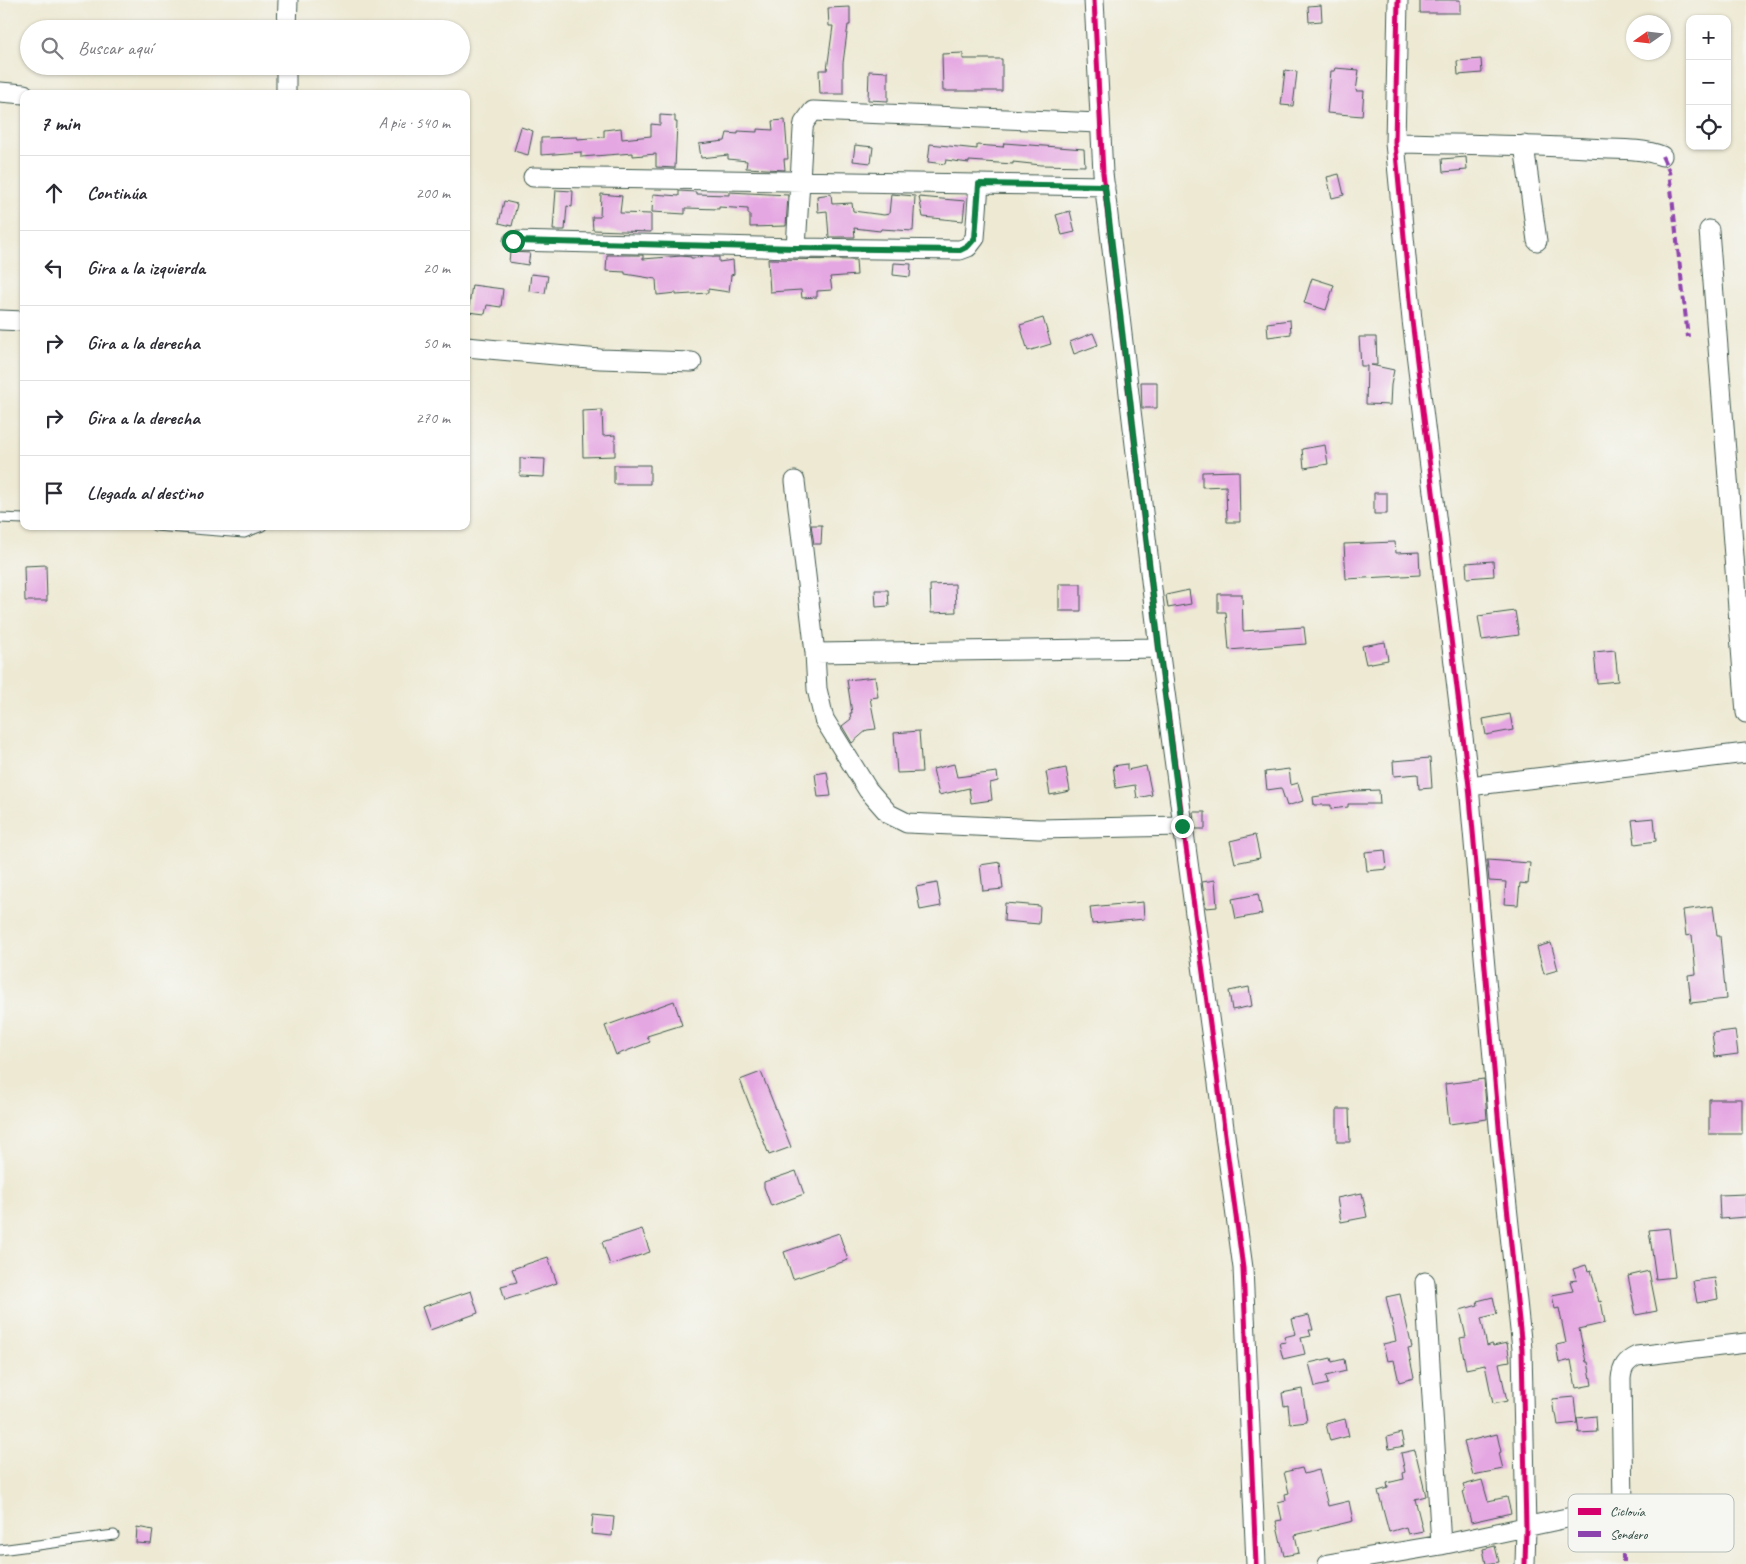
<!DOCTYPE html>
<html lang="es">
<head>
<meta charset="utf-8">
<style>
  body { margin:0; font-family:Caveat,sans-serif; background:#f7f7f7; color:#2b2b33 }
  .controls { position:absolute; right:15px; top:15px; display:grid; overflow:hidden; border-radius:10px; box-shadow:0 1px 4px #0004 }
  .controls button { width:45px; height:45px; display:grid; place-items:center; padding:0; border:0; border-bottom:1px solid #e1e1e2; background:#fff; color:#2b2b33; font:25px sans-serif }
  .compass { position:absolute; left:1626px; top:15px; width:45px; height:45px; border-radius:50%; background:#fff; box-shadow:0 1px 4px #0004; rotate:256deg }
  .stop { position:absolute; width:15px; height:15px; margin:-11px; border:4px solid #0b8043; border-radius:50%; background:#fff }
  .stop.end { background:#0b8043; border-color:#fff; box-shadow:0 1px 5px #0008 }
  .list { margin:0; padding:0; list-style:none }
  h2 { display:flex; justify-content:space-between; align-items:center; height:65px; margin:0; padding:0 20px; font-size:21px }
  h2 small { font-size:16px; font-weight:400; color:#7c7c81 }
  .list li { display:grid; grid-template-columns:32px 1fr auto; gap:15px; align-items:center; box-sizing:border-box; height:75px; padding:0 20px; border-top:1px solid #e1e1e2 }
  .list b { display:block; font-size:19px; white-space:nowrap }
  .list em { font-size:16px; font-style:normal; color:#7c7c81 }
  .icon { flex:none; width:28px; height:28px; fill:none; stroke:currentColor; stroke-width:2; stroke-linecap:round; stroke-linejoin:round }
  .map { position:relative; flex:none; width:1746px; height:1564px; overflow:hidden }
  .search { position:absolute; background:#fff; box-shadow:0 1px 4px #0004; left:20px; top:20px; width:450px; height:55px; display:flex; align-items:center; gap:12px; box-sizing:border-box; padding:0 18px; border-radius:28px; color:#7c7c81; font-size:19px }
  .panel { position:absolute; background:#fff; box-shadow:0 1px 4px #0004; left:20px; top:90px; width:450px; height:440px; border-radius:10px }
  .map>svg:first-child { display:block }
</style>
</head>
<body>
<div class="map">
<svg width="1746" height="1564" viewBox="0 0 1746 1564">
  <rect width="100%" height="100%" fill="#f6f6f2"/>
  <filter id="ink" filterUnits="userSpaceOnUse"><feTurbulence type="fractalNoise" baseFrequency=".02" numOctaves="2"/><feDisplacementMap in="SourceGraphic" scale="10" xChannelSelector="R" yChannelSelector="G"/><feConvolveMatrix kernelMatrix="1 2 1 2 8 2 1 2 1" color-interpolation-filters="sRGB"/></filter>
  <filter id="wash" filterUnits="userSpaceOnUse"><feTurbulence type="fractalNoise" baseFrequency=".0096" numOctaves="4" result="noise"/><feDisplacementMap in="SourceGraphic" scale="20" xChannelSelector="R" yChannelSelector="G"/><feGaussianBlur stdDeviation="1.12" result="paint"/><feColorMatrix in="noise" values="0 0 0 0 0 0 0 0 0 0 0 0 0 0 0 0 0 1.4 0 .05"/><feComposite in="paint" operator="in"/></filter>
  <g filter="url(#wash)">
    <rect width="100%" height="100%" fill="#ede9d3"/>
    <g id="blocks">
      <path fill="#e5a7e2" d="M 1420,0 L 1460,0 L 1460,13 L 1420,13 Z
        M 1321,5 L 1322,21 L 1309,22 L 1308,6 Z
        M 850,7 L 850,25 L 848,25 L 843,63 L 843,94 L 820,94 L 819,70 L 827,70 L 833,26 L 829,26 L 828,8 Z
        M 963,53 L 963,59 L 1002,59 L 1002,91 L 943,91 L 942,54 Z
        M 1481,59 L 1482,73 L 1458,75 L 1457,61 Z
        M 1335,68 L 1359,70 L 1356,91 L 1364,91 L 1362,116 L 1327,113 L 1331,71 L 1334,71 Z
        M 1285,70 L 1297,72 L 1293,106 L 1281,105 Z
        M 869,71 L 888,72 L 888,101 L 868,100 Z
        M 660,115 L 675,116 L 675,122 L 677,122 L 675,168 L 656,167 L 656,154 L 633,156 L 633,153 L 581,157 L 581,152 L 541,155 L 541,138 L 577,137 L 577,139 L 604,137 L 604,130 L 621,128 L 622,139 L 651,136 L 651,124 L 660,125 Z
        M 785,120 L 788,159 L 784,159 L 785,170 L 746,168 L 747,161 L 728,159 L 728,155 L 701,158 L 699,144 L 725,141 L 727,133 L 738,134 L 738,131 L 757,132 L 757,129 L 773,130 L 772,121 Z
        M 521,127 L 533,131 L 528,155 L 514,151 Z
        M 1004,143 L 1084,149 L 1085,166 L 1041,165 L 1013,162 L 1013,164 L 969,161 L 969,163 L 946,160 L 945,164 L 928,162 L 930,144 L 977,149 L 977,145 L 1003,147 Z
        M 855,145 L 873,147 L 871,163 L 853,161 Z
        M 1466,157 L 1467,170 L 1443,172 L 1442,159 Z
        M 1339,174 L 1344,195 L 1332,198 L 1327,177 Z
        M 556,190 L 573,191 L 572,207 L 567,206 L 565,230 L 553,230 Z
        M 679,191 L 696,192 L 696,194 L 729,195 L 729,192 L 788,195 L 786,226 L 750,227 L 750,214 L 748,214 L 748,209 L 719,207 L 719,209 L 685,208 L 685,214 L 652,212 L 653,194 L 679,196 Z
        M 601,194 L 622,196 L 620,213 L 651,214 L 651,232 L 593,230 L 592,217 L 600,217 Z
        M 831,194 L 832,204 L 852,203 L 853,211 L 884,215 L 889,214 L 891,194 L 915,196 L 913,231 L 881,229 L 880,231 L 854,228 L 855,237 L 829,237 L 827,211 L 818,212 L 817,196 Z
        M 919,197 L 965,201 L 963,221 L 923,217 Z
        M 504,201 L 517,204 L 512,226 L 499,223 Z
        M 1070,211 L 1075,232 L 1062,235 L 1056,215 Z
        M 510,252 L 530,253 L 528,265 L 509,262 Z
        M 607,255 L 643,255 L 643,259 L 681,256 L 691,257 L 691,258 L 719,257 L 719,262 L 733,260 L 734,274 L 731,275 L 729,292 L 708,289 L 708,293 L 676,295 L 676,293 L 657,295 L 656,279 L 625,274 L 625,272 L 606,271 Z
        M 768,259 L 856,260 L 857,275 L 830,277 L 832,290 L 817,291 L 817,297 L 802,298 L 801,290 L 770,292 Z
        M 894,263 L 911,264 L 910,277 L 893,275 Z
        M 531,274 L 548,276 L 545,293 L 529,291 Z
        M 1312,278 L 1334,285 L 1326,310 L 1304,303 Z
        M 472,285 L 503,289 L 501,307 L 487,305 L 485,314 L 468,312 Z
        M 1043,318 L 1051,344 L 1028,351 L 1020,325 Z
        M 1290,320 L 1291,334 L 1268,337 L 1267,323 Z
        M 1093,333 L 1098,345 L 1074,354 L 1070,342 Z
        M 1359,337 L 1376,337 L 1377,365 L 1371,365 L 1394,370 L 1391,385 L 1390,405 L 1366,404 L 1367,366 L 1361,366 Z
        M 1141,382 L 1157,382 L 1157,408 L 1142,408 Z
        M 602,410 L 603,436 L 615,435 L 615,456 L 583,457 L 582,411 Z
        M 1325,445 L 1328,464 L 1304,468 L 1302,449 Z
        M 520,458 L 545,459 L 544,477 L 520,476 Z
        M 614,465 L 650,465 L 650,484 L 614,484 Z
        M 1239,471 L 1240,522 L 1227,522 L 1226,486 L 1202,487 L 1202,472 Z
        M 1374,493 L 1387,493 L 1387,514 L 1374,514 Z
        M 811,525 L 822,525 L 821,544 L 814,544 Z
        M 1395,542 L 1396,553 L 1419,552 L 1420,575 L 1346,579 L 1344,544 Z
        M 1493,561 L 1494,576 L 1467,578 L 1466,563 Z
        M 46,565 L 47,601 L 25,601 L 24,566 Z
        M 955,584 L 956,612 L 931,613 L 930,585 Z
        M 1059,584 L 1081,584 L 1081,611 L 1059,611 Z
        M 875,590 L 888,590 L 889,606 L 876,607 Z
        M 1189,590 L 1191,604 L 1168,608 L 1166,595 Z
        M 1218,594 L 1242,594 L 1243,631 L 1304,627 L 1306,644 L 1229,650 L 1226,612 L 1218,612 Z
        M 1515,611 L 1519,635 L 1482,640 L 1478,616 Z
        M 1385,642 L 1388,660 L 1366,664 L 1362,646 Z
        M 1615,650 L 1618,681 L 1597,683 L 1594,652 Z
        M 875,677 L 878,697 L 870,698 L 876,729 L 867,730 L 852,743 L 842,726 L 851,719 L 850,713 L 852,713 L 847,680 Z
        M 1510,714 L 1513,730 L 1486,735 L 1483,719 Z
        M 919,731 L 922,772 L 897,773 L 894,733 Z
        M 1430,758 L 1432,788 L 1419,789 L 1418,774 L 1394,776 L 1393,761 Z
        M 954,764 L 957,777 L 997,772 L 998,781 L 990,783 L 992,800 L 971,803 L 969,788 L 939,795 L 933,769 Z
        M 1127,764 L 1127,770 L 1146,766 L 1152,795 L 1137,798 L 1135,785 L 1116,788 L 1113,766 Z
        M 1066,768 L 1070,791 L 1050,795 L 1046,772 Z
        M 1289,769 L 1291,785 L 1298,783 L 1303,801 L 1287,806 L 1281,788 L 1267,790 L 1265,772 Z
        M 827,772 L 831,796 L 818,797 L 815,774 Z
        M 1379,790 L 1380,804 L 1348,804 L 1348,807 L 1331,809 L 1331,805 L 1314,805 L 1313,797 L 1356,791 Z
        M 1193,812 L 1205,812 L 1205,829 L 1195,829 Z
        M 1654,818 L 1656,841 L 1635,844 L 1632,820 Z
        M 1255,835 L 1260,858 L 1235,863 L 1230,841 Z
        M 1385,850 L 1387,869 L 1367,871 L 1365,852 Z
        M 1487,860 L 1530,863 L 1528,884 L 1520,883 L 1518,905 L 1504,904 L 1506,882 L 1489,881 Z
        M 1000,862 L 1003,889 L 983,891 L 980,865 Z
        M 1215,880 L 1217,907 L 1206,908 L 1202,882 Z
        M 937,883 L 941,906 L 920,910 L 916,887 Z
        M 1258,894 L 1262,914 L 1236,919 L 1232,899 Z
        M 1143,902 L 1144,919 L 1092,924 L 1090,907 Z
        M 1005,903 L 1040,906 L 1039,924 L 1004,921 Z
        M 1713,906 L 1717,936 L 1720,936 L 1726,999 L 1691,1003 L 1688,975 L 1696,974 L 1692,935 L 1686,936 L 1683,910 Z
        M 1551,943 L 1558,970 L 1544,974 L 1537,947 Z
        M 1249,987 L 1252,1006 L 1232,1010 L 1229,991 Z
        M 674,1001 L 682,1025 L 647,1036 L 650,1042 L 616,1055 L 605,1026 Z
        M 1735,1030 L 1738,1054 L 1715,1057 L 1712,1033 Z
        M 761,1072 L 791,1147 L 769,1155 L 740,1080 Z
        M 1484,1079 L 1487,1119 L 1449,1124 L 1445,1084 Z
        M 1709,1099 L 1742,1099 L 1742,1134 L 1709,1134 Z
        M 1337,1109 L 1349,1109 L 1350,1142 L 1337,1142 Z
        M 796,1171 L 804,1194 L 771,1206 L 764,1187 L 764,1182 Z
        M 1362,1193 L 1367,1217 L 1341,1222 L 1337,1198 Z
        M 1746,1194 L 1746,1217 L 1720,1219 L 1719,1195 Z
        M 1669,1228 L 1675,1277 L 1656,1279 L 1649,1230 Z
        M 642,1229 L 650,1252 L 610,1265 L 602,1242 Z
        M 839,1233 L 848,1260 L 793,1279 L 784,1252 Z
        M 548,1257 L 557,1283 L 505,1300 L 501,1286 L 517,1282 L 512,1269 Z
        M 1586,1265 L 1588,1271 L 1591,1270 L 1599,1302 L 1601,1301 L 1605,1323 L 1579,1329 L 1586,1362 L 1588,1362 L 1592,1385 L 1576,1388 L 1571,1360 L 1559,1363 L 1556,1345 L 1566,1343 L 1559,1308 L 1555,1309 L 1552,1295 L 1573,1291 L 1570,1281 L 1577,1280 L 1573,1269 Z
        M 1649,1271 L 1657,1311 L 1636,1315 L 1628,1276 Z
        M 1715,1278 L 1718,1299 L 1697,1303 L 1693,1281 Z
        M 471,1291 L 478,1313 L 430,1330 L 422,1307 Z
        M 1400,1294 L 1412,1348 L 1408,1349 L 1414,1378 L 1399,1382 L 1394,1360 L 1387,1361 L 1383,1344 L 1396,1341 L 1386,1297 Z
        M 1493,1297 L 1497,1314 L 1481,1318 L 1487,1346 L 1492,1344 L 1493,1346 L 1507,1343 L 1510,1361 L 1499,1363 L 1507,1401 L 1493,1404 L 1485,1365 L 1466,1369 L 1460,1338 L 1466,1337 L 1460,1310 L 1478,1305 L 1477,1301 Z
        M 1309,1315 L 1313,1330 L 1309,1330 L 1311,1336 L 1301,1338 L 1305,1354 L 1283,1359 L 1279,1343 L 1286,1342 L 1284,1337 L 1296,1334 L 1292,1319 Z
        M 1331,1358 L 1332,1362 L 1344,1359 L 1346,1371 L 1326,1376 L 1328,1384 L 1315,1387 L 1309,1363 Z
        M 1302,1389 L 1307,1422 L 1290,1424 L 1288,1405 L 1284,1406 L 1282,1393 Z
        M 1574,1397 L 1577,1423 L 1558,1425 L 1556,1413 L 1554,1413 L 1552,1399 Z
        M 1596,1416 L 1597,1432 L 1579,1433 L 1577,1418 Z
        M 1345,1419 L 1349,1436 L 1330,1441 L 1326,1424 Z
        M 1401,1433 L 1404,1446 L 1389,1449 L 1387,1437 Z
        M 1497,1434 L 1501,1452 L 1499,1453 L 1503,1469 L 1473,1475 L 1464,1442 Z
        M 1415,1450 L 1426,1496 L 1415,1499 L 1423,1531 L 1408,1534 L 1406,1527 L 1389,1532 L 1378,1491 L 1388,1488 L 1387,1483 L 1404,1479 L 1403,1473 L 1405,1472 L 1401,1453 Z
        M 1302,1468 L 1304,1474 L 1319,1470 L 1328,1506 L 1349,1501 L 1353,1521 L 1295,1535 L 1299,1553 L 1284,1556 L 1276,1521 L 1282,1520 L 1278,1502 L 1286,1500 L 1285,1494 L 1289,1493 L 1284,1472 Z
        M 1482,1480 L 1488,1501 L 1507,1497 L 1511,1513 L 1471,1522 L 1463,1491 L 1465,1491 L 1463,1485 Z
        M 593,1515 L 614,1517 L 612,1536 L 591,1534 Z
        M 137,1527 L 153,1530 L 151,1544 L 136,1543 Z
        M 1495,1546 L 1499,1562 L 1486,1564 L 1483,1549 Z"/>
    </g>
  </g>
  <g filter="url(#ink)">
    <use href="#blocks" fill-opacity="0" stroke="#3e574c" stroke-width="1"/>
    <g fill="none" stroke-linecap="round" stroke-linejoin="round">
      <g stroke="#3e574c" stroke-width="11">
        <path id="lane" d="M 0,518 L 24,519
          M 155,526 L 244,533 L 262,526
          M 0,1550 L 114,1535"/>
      </g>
      <g stroke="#3e574c" stroke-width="21">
        <path id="street" d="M 1094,0 L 1103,173 L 1159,648 L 1243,1268 L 1256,1564
          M 1398,0 L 1395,143 L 1412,320 L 1469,786 L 1501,1149 L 1522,1349 L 1526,1528 L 1525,1564
          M 287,29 L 288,0
          M 0,92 L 24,94
          M 286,94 L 286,66
          M 1395,143 C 1459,144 1523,145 1587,148 C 1611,150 1640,147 1662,156
          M 1524,145 L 1537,241
          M 533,177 L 1105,186
          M 1709,230 L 1746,713
          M 513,241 L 796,248 L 960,250 L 968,247 L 975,238 L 979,184
          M 796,248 L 803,129 L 804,123 L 813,111 L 1099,123
          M 0,320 L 24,321
          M 466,347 L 600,359 L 692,362
          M 795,481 L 815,653 L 817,689 L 824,719 L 868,790 L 889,814 L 907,823 L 1039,829 L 1182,826
          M 815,653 L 1159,648
          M 1469,786 L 1746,753
          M 1425,1282 L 1441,1545
          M 1328,1564 L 1441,1545 L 1623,1506 L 1621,1379 C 1622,1367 1626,1361 1637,1356 L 1746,1343"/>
      </g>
      <use href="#lane" stroke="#fff" stroke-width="9"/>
      <use href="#street" stroke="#fff" stroke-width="19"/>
      <path stroke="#8e44ad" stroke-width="4" stroke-dasharray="8 4" stroke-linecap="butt" d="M 1662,156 L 1669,171 L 1688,337
        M 1623,1506 L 1623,1564"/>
      <g stroke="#f6f6f2" stroke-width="8">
        <path id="cycleway" d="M 1094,0 L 1103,173 L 1159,648 L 1243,1268 L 1256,1564
          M 1398,0 L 1395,143 L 1412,320 L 1469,786 L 1501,1149 L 1522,1349 L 1526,1528 L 1525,1564"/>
      </g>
      <use href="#cycleway" stroke="#d6006c" stroke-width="5"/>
    </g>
  </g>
  <g fill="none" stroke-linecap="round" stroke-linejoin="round" filter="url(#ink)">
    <path stroke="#0b8043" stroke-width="6" d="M 513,241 L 796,248 L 960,250 L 968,246 L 975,238 L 979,184 L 1105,186 L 1159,648 L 1182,826"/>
  </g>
  <rect x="1568" y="1494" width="166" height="58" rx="8" fill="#f6f6f2" stroke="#b6beb9" stroke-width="1"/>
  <rect x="1578" y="1508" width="23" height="7" fill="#d6006c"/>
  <rect x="1578" y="1531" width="23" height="6" fill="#8e44ad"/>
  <g font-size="14" fill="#1f3d34">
    <text x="1610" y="1516">Ciclovía</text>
    <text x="1610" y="1539">Sendero</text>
  </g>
</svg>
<div class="controls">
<button>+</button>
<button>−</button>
<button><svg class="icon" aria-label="locate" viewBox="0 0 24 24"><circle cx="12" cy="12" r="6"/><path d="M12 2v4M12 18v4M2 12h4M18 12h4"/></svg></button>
</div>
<svg class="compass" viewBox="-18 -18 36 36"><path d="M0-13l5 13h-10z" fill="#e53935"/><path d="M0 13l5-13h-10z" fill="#7c7c81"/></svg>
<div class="stop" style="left:513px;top:241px"></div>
<div class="stop end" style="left:1182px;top:826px"></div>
<div class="search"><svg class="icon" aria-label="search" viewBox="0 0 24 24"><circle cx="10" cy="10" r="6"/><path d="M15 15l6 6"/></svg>Buscar aquí</div>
<section class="panel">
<h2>7 min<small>A pie · 540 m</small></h2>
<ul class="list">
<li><svg class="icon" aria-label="ahead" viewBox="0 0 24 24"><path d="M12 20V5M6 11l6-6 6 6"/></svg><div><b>Continúa</b></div><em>200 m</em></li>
<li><svg class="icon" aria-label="left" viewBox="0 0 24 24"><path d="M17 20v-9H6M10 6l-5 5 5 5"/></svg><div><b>Gira a la izquierda</b></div><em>20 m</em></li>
<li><svg class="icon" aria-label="right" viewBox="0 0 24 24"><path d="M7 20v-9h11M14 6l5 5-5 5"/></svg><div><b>Gira a la derecha</b></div><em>50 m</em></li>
<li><svg class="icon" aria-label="right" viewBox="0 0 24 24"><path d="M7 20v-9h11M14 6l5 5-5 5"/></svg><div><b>Gira a la derecha</b></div><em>270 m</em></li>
<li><svg class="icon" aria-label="arrive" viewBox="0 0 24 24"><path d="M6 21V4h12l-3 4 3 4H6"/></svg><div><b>Llegada al destino</b></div></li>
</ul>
</section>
</div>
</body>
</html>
